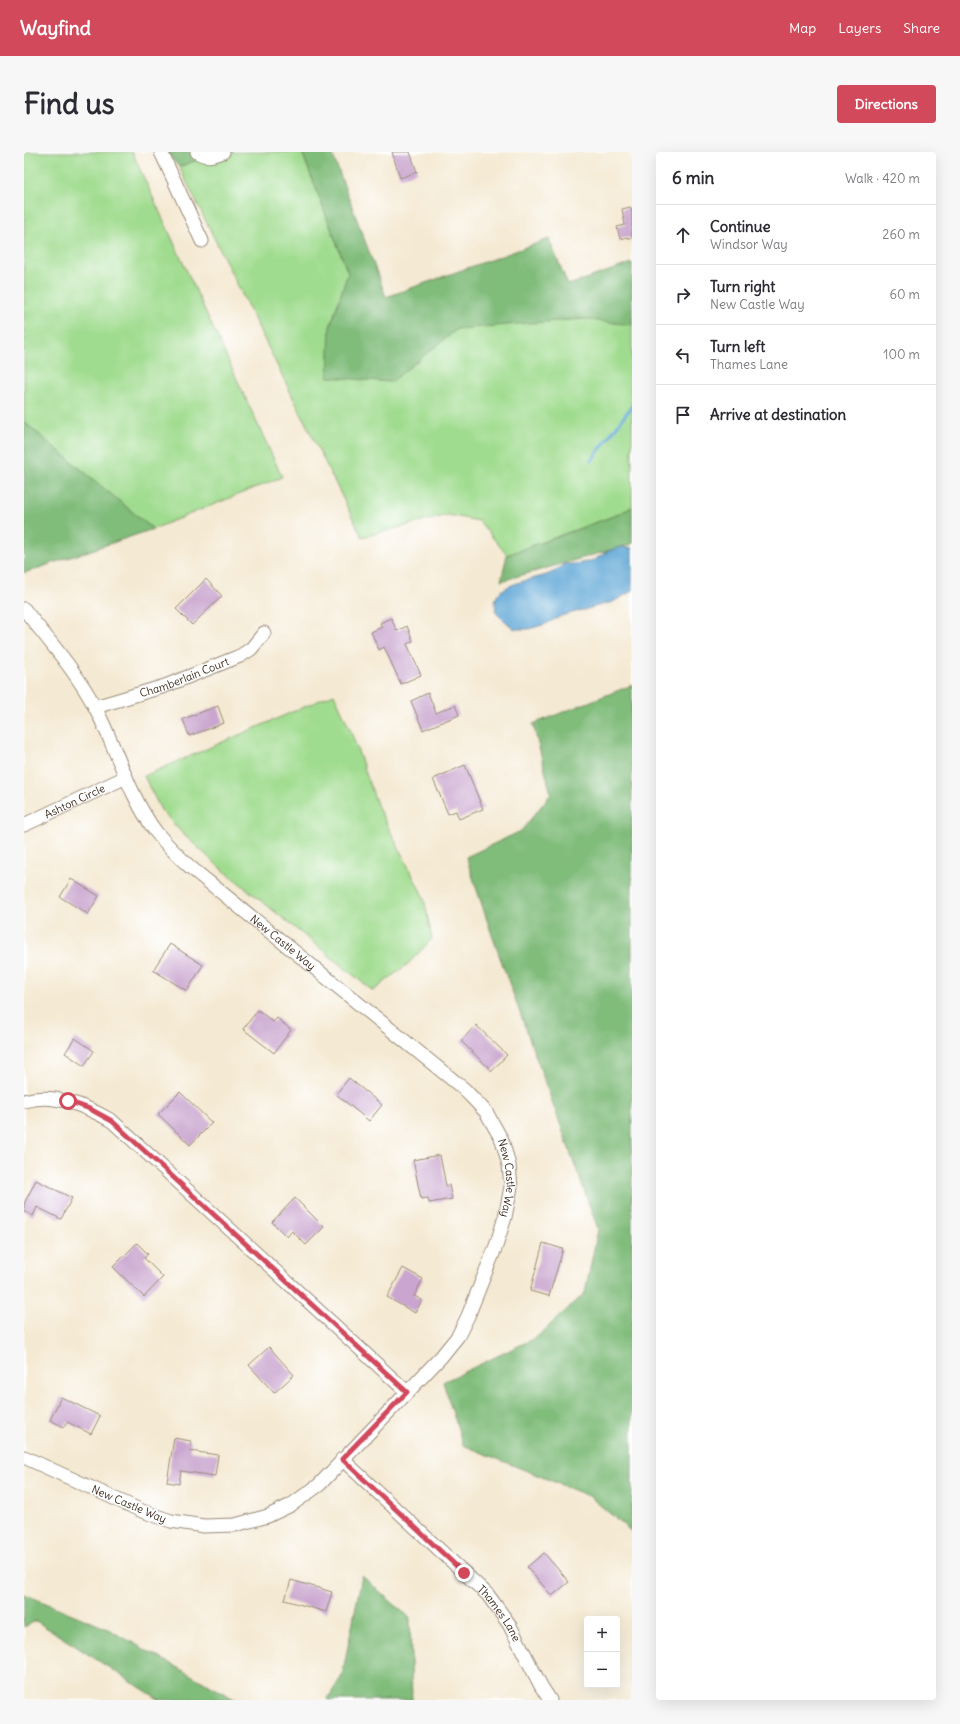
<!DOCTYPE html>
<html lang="en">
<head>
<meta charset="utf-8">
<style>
  body { margin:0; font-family:Delius,sans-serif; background:#f7f7f7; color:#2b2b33 }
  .controls { position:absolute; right:12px; bottom:12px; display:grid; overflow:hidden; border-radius:4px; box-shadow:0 4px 16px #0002 }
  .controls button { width:36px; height:36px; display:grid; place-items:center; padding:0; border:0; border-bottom:1px solid #e1e1e2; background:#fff; color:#2b2b33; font:20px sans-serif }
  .stop { position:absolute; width:12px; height:12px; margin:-9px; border:3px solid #d1495b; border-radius:50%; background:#fff }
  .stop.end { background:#d1495b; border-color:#fff; box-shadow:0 1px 4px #0008 }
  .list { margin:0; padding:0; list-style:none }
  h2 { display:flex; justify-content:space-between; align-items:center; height:52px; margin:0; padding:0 16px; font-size:17px }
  h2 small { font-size:13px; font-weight:400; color:#7c7c81 }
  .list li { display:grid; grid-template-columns:26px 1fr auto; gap:12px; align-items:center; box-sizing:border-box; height:60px; padding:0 16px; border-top:1px solid #e1e1e2 }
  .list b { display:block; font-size:15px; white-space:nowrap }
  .list p { margin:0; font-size:13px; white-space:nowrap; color:#7c7c81 }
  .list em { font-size:13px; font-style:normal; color:#7c7c81 }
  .icon { flex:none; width:22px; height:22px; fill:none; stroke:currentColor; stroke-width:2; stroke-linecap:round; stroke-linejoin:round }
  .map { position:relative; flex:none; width:608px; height:1548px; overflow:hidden; border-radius:4px }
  header { display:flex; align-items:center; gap:24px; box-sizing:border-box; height:56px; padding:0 20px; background:#d1495b; color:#fff }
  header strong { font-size:19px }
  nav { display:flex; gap:22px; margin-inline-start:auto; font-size:14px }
  .intro { display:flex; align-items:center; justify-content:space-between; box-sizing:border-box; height:96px; padding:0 24px }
  h1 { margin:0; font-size:28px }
  .button { padding:10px 18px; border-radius:4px; background:#d1495b; color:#fff; font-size:14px; font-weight:700 }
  main { display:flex; gap:24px; padding:0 24px }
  aside { flex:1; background:#fff; border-radius:4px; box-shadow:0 4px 16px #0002 }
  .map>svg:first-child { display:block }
</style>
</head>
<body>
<header>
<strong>Wayfind</strong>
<nav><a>Map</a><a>Layers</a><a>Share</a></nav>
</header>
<div class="intro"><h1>Find us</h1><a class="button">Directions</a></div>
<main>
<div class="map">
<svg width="608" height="1548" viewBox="0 0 608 1548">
  <rect width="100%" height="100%" fill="#fff"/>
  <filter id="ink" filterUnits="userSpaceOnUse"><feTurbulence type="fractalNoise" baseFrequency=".025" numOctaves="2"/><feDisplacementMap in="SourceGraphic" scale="8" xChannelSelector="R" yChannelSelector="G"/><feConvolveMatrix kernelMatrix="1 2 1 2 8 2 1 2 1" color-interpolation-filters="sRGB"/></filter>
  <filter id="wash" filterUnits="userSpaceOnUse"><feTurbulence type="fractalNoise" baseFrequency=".012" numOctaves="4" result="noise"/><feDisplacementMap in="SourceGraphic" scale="16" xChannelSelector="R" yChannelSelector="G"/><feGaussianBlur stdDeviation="0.9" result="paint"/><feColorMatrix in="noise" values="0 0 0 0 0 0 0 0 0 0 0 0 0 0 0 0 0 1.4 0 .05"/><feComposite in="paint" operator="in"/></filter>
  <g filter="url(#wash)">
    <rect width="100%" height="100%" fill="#f4e9d2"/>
    <path fill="#a0dc8f" stroke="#6e8356" d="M 3,0 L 108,0 L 258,325 L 129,377 L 0,270 L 0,2 Z
      M 193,0 L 278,0 L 324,121 L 306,175 L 608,166 L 608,355 L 595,362 L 483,403 L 455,369 L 424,363 L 338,385 L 155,15 Z
      M 310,542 L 326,577 L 354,655 L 400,746 L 408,787 L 385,811 L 349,839 L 193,713 L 157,680 L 137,658 L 120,624 Z"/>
    <path fill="#80bc7a" stroke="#5e734c" d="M 142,0 L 193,0 L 155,15 Z
      M 278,0 L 309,0 L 308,1 L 362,145 L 525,87 L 544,133 L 608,111 L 608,173 L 557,167 L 433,177 L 367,230 L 304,225 L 306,175 L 324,121 Z
      M 0,270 L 129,377 L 0,421 Z
      M 608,355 L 608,392 L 477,429 L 483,403 L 595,362 Z
      M 608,533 L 608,1380 L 565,1344 L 439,1293 L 419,1230 L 513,1185 L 561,1141 L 574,1077 L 469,786 L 442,705 L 497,679 L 527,642 L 509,572 Z
      M 338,1424 L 386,1466 L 388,1548 L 303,1548 L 318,1524 Z
      M 0,1442 L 84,1477 L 212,1548 L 136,1548 L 12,1469 L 0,1475 Z"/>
    <path fill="#60a7d6" stroke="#4e687a" d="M 598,395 L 608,396 L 608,439 L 589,450 L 537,464 L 522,472 L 505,477 L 490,477 L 472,461 C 472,458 471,453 471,449 C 475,431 508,428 522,423 C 529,421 534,417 540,412 L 553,412 L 570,408 L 584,399 Z"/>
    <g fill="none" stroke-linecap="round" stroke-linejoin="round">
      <path stroke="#60a7d6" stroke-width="3.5" d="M 567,309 L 608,254"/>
    </g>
    <g id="blocks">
      <path fill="#c9a5cf" d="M 368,0 L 386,0 L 393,20 L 376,26 Z
        M 606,55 L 608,59 L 608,86 L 604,86 L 604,85 L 596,87 L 593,75 L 601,73 L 598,57 Z
        M 182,427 L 198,444 L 168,473 L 152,457 Z
        M 367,466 L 373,479 L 383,474 L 389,489 L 383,492 L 397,523 L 377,532 L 360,495 L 355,498 L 347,480 L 358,475 L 356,471 Z
        M 404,541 L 412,561 L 431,553 L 435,563 L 399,578 L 387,549 Z
        M 194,554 L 200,571 L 165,584 L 159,567 Z
        M 441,613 L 459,657 L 435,667 L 432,659 L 424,662 L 409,627 Z
        M 47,727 L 75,744 L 64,762 L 36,745 Z
        M 146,792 L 179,813 L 163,839 L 129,818 Z
        M 234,858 L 249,870 L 253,866 L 267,878 L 250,901 L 219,877 Z
        M 452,873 L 483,903 L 468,919 L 437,889 Z
        M 51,886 L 70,899 L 60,914 L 41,901 Z
        M 325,926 L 358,953 L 345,969 L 312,942 Z
        M 156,940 L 188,971 L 166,993 L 134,962 Z
        M 416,1003 L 422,1034 L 425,1033 L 428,1047 L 405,1051 L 404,1046 L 397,1047 L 389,1008 Z
        M 12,1028 L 48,1046 L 37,1067 L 13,1055 L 9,1064 L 0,1059 L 0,1052 Z
        M 271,1046 L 300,1075 L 282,1093 L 268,1079 L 263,1085 L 248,1070 Z
        M 113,1091 L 124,1102 L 120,1106 L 139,1125 L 120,1145 L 89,1115 Z
        M 519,1091 L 539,1097 L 525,1144 L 506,1139 Z
        M 379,1116 L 399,1127 L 390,1144 L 398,1148 L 391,1161 L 363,1145 Z
        M 245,1195 L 270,1223 L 250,1241 L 225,1213 Z
        M 37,1245 L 76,1264 L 67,1282 L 43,1270 L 40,1275 L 26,1268 Z
        M 150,1286 L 167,1289 L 166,1299 L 194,1303 L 191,1324 L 157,1319 L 155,1332 L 143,1330 Z
        M 520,1401 L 545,1430 L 528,1444 L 503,1415 Z
        M 267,1428 L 308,1440 L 302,1460 L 261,1448 Z"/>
    </g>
  </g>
  <g filter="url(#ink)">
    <use href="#blocks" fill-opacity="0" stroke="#988a78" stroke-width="1"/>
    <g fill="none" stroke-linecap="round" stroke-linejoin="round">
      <g stroke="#988a78" stroke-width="15">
        <g id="minor">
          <path d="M 137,0 L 178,89"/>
          <path d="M 173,0 C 182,6 189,4 199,0"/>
          <path id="s1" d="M 0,457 C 25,489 52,519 71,555 C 92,595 105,644 132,680 C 143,693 154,704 166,715 L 440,937 L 462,960 L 478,988 L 485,1013 L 487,1035 L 481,1065 L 472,1094 L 444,1164 L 434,1184 L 417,1205 L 295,1333 L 267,1353 L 244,1364 L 211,1373 L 180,1374 L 147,1369 L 118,1359 L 0,1305"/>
          <path id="s2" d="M 71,555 L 141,534 L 216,504 L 227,497 L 240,481"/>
          <path id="s3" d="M 0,673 L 102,625"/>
          <path d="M 0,949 C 30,940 62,954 88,969 L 383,1240"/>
          <path id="s4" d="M 318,1307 L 464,1443 L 485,1472 L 517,1534 L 526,1548"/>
        </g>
      </g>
      <use href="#minor" stroke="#fff" stroke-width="13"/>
    </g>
  </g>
  <g fill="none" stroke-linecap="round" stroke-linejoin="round" filter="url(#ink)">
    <path stroke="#d1495b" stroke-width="5" d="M 44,949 L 66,957 L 88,969 L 383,1240 L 318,1307 L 440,1421"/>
  </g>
  <g text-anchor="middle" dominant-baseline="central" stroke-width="3.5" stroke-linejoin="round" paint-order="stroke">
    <g font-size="11" fill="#3b2a1e" stroke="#fff">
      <text stroke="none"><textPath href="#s2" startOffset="94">Chamberlain Court</textPath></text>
      <text stroke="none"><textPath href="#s3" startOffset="56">Ashton Circle</textPath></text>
      <text stroke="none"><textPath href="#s1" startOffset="429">New Castle Way</textPath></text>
      <text stroke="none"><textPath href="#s1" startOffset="765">New Castle Way</textPath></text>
      <text transform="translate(105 1352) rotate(23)">New Castle Way</text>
      <text stroke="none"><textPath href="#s4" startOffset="221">Thames Lane</textPath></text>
    </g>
  </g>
</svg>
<div class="controls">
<button>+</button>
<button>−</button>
</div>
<div class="stop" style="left:44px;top:949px"></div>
<div class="stop end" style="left:440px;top:1421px"></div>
</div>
<aside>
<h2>6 min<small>Walk · 420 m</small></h2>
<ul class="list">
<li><svg class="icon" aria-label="ahead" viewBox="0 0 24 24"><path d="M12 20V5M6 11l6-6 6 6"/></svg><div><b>Continue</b><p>Windsor Way</p></div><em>260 m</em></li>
<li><svg class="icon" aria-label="right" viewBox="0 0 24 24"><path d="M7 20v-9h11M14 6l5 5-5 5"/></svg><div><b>Turn right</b><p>New Castle Way</p></div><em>60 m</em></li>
<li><svg class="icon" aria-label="left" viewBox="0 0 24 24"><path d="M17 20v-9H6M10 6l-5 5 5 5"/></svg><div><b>Turn left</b><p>Thames Lane</p></div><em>100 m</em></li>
<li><svg class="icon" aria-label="arrive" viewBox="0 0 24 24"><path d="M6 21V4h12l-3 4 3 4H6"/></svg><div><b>Arrive at destination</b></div></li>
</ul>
</aside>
</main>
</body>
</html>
